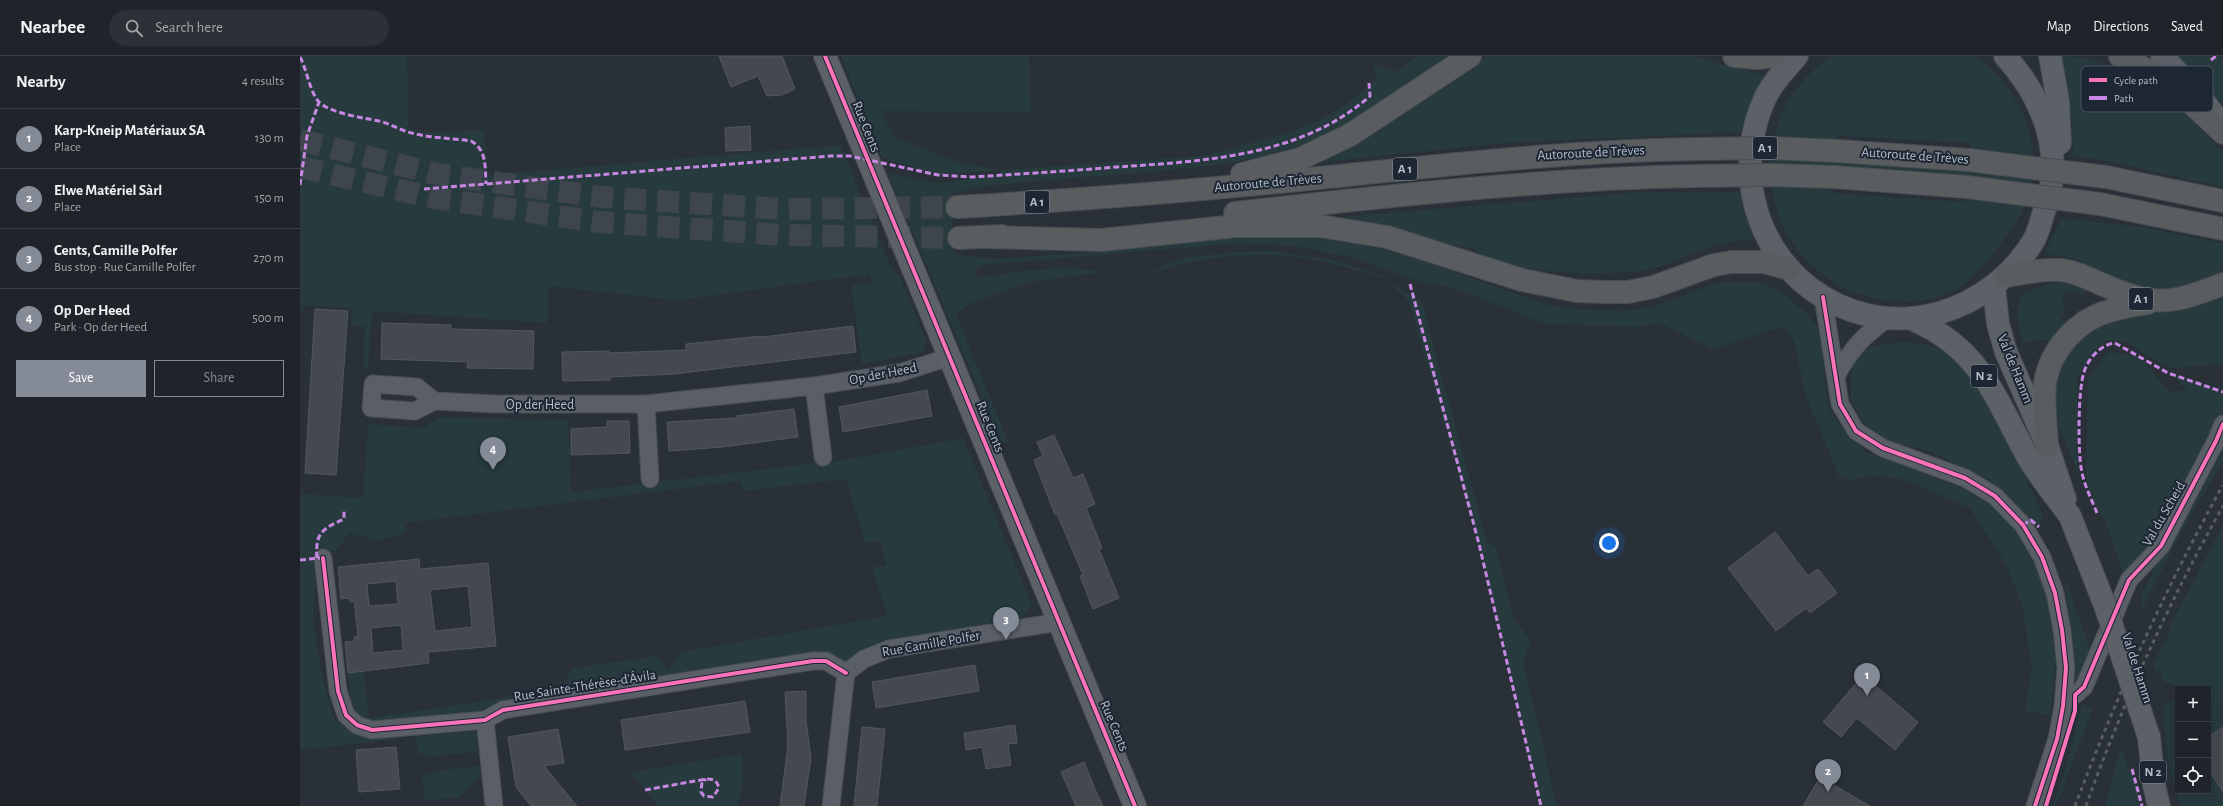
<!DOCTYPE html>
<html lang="en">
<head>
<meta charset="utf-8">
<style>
  body { margin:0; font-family:"Alegreya Sans",sans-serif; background:#2d3036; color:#f1f3f6 }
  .controls { position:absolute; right:12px; bottom:12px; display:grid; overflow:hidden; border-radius:0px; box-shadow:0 4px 16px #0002 }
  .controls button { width:36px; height:36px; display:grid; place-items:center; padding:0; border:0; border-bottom:1px solid #3d4147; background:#20242a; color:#f1f3f6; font:20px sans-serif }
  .you { position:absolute; left:1309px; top:487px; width:14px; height:14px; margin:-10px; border:3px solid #fff; border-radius:50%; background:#1a73e8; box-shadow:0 0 0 6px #1a73e833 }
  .badge { display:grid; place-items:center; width:26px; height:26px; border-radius:50%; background:#848b96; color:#fff; font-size:13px; font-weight:700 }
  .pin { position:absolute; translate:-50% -33px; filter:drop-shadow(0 1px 2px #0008) }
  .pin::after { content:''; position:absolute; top:21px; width:14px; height:12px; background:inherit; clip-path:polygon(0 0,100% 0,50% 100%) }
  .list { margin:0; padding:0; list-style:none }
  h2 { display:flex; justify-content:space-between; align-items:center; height:52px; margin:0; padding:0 16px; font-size:17px }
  h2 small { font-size:13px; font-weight:400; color:#a2a4a8 }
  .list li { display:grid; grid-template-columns:26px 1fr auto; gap:12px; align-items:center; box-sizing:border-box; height:60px; padding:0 16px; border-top:1px solid #3d4147 }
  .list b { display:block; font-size:15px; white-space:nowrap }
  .list p { margin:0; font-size:13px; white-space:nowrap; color:#a2a4a8 }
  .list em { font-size:13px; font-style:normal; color:#a2a4a8 }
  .actions { display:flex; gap:8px; padding:12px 16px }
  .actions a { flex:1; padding:9px 0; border:1px solid #848b96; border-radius:0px; text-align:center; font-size:14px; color:#848b96 }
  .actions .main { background:#848b96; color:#fff }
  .icon { flex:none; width:22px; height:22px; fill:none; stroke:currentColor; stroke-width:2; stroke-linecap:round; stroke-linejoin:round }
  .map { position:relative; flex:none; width:1923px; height:750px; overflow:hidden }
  header { display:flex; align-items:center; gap:24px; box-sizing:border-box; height:56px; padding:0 20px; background:#20242a; border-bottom:1px solid #3d4147 }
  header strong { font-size:19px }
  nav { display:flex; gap:22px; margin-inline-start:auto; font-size:14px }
  .search { width:280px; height:36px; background:#2d3036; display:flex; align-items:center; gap:10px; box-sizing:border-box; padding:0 14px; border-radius:22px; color:#a2a4a8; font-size:15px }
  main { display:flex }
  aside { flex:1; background:#20242a }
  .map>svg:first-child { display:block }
</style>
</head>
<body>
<header>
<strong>Nearbee</strong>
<div class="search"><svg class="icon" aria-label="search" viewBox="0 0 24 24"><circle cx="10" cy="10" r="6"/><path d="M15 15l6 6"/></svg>Search here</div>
<nav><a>Map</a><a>Directions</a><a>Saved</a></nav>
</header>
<main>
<aside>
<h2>Nearby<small>4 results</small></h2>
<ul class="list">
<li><span class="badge">1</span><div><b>Karp-Kneip Matériaux SA</b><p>Place</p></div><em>130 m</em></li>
<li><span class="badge">2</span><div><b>Elwe Matériel Sàrl</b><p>Place</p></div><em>150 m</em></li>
<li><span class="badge">3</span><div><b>Cents, Camille Polfer</b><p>Bus stop · Rue Camille Polfer</p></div><em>270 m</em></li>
<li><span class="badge">4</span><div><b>Op Der Heed</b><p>Park · Op der Heed</p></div><em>500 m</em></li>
</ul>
<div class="actions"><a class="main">Save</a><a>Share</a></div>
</aside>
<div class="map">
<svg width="1923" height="750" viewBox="0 0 1923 750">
  <rect width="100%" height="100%" fill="#2a3038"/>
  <path fill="#273a3e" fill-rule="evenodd" d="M 0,0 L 107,0 L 109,73 L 124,76 L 184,74 L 188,119 L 540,89 L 592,214 L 599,219 L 627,286 L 623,296 L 562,308 L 551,230 L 572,226 L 570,218 L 388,243 L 364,243 L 249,230 L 247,267 L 72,255 L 68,313 L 63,313 L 65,271 L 51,270 L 52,252 L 1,249 L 0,260 Z
    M 541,0 L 729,0 L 731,56 L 581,55 L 594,81 L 657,106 L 700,114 L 902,100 L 978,80 L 1018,65 L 1051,45 L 1076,23 L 1073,8 L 1096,16 L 1117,0 L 1149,0 C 1109,27 1069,60 1024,80 C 963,107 902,111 837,117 C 787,121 736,125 686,130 L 652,138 L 654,198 L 693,203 L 780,197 L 922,181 L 997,179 L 1053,184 L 1132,208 L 1248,249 L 1276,253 L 1321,255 L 1353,251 L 1413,228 L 1427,226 L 1455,226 L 1469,230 L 1482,236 L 1507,258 L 1517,270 L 1524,293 L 1523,308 L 1528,351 L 1545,376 L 1566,396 L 1660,431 L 1688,447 L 1717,469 L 1738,509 L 1749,553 L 1756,606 L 1750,660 L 1725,654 L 1732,612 L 1722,549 L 1706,509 L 1670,452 L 1599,422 L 1573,420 L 1550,424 L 1539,420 L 1506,341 L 1494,285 L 1484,270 L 1413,293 L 1360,267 L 1336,271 L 1245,268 L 1151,231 L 1124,227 L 1054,202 L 995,190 L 939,187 L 683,209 L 674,215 L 678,222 C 717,215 766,208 804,216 L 730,226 L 669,248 L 656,258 L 709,388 L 700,385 L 588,117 L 637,127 L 700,119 L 700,114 L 638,119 L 582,102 Z
    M 1187,0 L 1395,0 L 1429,11 L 1462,18 L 1465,23 L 1450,53 L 1443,76 L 1206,87 L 1021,106 L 1020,102 L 1167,9 Z
    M 1531,0 C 1564,0 1598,0 1631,0 C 1644,0 1659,0 1672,0 C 1682,1 1694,16 1701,23 C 1738,68 1747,126 1710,175 C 1695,195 1680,219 1658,232 C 1639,243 1616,247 1594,245 C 1499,238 1444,141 1483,55 C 1493,32 1511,15 1531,0 ZM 1538,80 L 1671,87 L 1668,114 L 1536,104 ZM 1534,121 L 1667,121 L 1665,146 L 1533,137 Z
    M 1760,0 C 1811,0 1859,33 1894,67 C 1904,76 1913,86 1923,95 L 1923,131 L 1808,105 L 1773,100 L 1772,65 Z
    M 1872,0 L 1923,0 L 1923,50 L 1920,45 Z
    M 1340,136 L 1440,136 L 1445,160 L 1454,183 C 1429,184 1407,191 1384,201 C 1374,204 1365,210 1355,212 C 1319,222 1221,218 1187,202 C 1182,200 1178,196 1174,193 L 1040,167 L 1040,161 Z
    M 1762,162 L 1842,171 L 1923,187 L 1923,215 C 1887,235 1852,238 1814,222 C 1800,216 1788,208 1775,203 C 1766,200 1756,200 1747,198 L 1746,193 Z
    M 974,195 L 1032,204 L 1082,220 L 1122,247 L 1187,486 L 1196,491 L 1213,562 L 1231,584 L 1223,605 L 1257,750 L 1241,750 L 1179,488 L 1109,245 C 1101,238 1093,228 1084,223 C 1074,218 1061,216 1051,213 C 976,190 919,197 845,218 L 881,202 L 937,196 Z
    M 1751,227 L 1763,227 L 1787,233 L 1785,237 L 1763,237 L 1764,259 L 1761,259 L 1761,264 L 1776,262 L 1776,254 L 1780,254 L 1783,256 L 1756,284 L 1735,284 L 1722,287 L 1717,259 L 1720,240 L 1725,236 Z
    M 1923,241 L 1923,308 L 1874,312 L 1863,309 L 1826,286 L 1807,284 L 1796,293 L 1777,321 L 1778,416 L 1755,362 L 1751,345 L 1761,304 L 1794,268 L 1823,258 L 1888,252 Z
    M 1599,286 C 1622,286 1641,290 1658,306 C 1676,322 1686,344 1697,364 C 1714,397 1730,429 1744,463 L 1740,465 L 1741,468 L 1735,471 L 1713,444 L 1686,422 L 1629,395 L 1584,384 L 1564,367 L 1551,345 L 1551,314 L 1558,299 L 1570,291 Z
    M 1808,296 L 1839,300 L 1869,336 L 1889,334 L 1868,317 L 1923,336 L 1923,405 L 1883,473 L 1842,554 L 1840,543 L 1878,464 L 1826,524 L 1802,457 L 1800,457 L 1787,429 L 1786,410 L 1788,323 Z
    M 141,361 L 268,364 L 271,436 L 542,404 L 663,382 L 732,549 L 722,562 L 671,570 L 671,574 L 545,606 L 539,605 L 187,656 L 74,668 L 63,664 L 52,654 L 48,617 L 64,615 L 69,662 L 262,633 L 272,612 L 357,600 L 369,614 L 380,596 L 587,560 L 572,511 L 587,510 L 580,486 L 565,487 L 546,423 L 442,435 L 441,425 L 105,467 L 106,476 L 79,485 L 49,477 L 36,495 L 17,497 L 13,564 L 22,620 L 35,664 L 51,675 L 69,681 L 96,678 L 97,683 L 0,694 L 0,438 L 63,442 L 68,368 L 123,372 Z
    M 1923,469 L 1923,671 L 1908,681 L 1908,633 L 1881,633 L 1863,624 L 1860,615 L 1856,616 L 1853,607 L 1870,576 L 1871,568 Z
    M 1764,519 L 1792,598 L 1782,623 L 1776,626 L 1775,604 Z
    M 1878,642 L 1878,735 L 1908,735 L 1908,699 L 1915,710 L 1909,715 L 1923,736 L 1923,750 L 1880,750 L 1867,702 L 1863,651 L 1866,646 Z
    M 1782,648 L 1793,652 L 1756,750 L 1753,750 L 1763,722 Z
    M 171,676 L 177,678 L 177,696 L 132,700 L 118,697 L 116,680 Z
    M 1821,692 L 1830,717 L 1832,713 L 1842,750 L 1805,750 Z
    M 442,698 L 443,726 L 438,750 L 358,750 L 331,716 Z
    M 179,710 L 180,720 L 158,742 L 125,744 L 122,720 L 128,719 L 133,715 Z"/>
  <path fill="#444950" stroke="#52575f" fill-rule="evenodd" d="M 419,0 L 482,0 L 495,33 L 482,39 L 467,40 L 458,20 L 431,31 Z
    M 450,70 L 451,94 L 426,95 L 425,72 Z
    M 15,253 L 48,255 L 36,419 L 5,417 Z
    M 82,267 L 151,269 L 151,273 L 234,275 L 233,313 L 167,312 L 168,306 L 81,303 Z
    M 553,270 L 556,296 L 374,318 L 310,321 L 310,324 L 263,325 L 262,296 L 309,295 L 309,297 L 386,294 L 386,288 L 462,280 L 463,281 Z
    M 627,334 L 632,360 L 543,376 L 539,351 Z
    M 494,353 L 498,381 L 423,391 L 369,395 L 367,366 L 437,362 L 436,360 Z
    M 307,365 L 329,365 L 330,397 L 271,399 L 271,373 L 307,371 Z
    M 754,379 L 773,422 L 783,418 L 795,448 L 786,452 L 802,492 L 799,493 L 819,542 L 793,553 L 780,520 L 783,519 L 757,458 L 755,459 L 734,404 L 743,400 L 737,386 Z
    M 1475,476 L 1508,520 L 1518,513 L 1537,537 L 1510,557 L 1506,552 L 1476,575 L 1428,512 Z
    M 119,503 L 120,513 L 188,507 L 196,590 L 128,596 L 129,607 L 48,617 L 45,586 L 55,585 L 54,581 L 58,580 L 54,545 L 50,546 L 49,542 L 41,543 L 38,511 ZM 96,525 L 98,548 L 69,550 L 67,528 ZM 168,530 L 172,571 L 135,575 L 130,534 ZM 101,569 L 103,594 L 73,597 L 71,572 Z
    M 675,609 L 679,635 L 576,652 L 572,626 Z
    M 1563,619 L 1618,666 L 1595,694 L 1557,662 L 1541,681 L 1523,666 Z
    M 506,635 L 506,665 L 511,702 L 504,750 L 480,750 L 488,690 L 485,636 Z
    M 445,645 L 450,676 L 325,694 L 321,664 Z
    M 715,669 L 717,687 L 708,688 L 711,709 L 686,713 L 682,691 L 666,694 L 664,677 Z
    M 562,671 L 585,673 L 577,750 L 554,750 Z
    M 1923,671 L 1923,736 L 1908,713 L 1908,681 Z
    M 258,673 L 264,707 L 244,710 L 277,750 L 231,750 L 216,731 L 208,681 Z
    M 96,691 L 100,733 L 59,736 L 56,694 Z
    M 784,706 L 795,733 L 803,750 L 776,750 L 761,716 Z
    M 1520,721 L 1570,750 L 1503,750 Z"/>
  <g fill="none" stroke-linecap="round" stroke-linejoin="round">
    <path stroke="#3f454e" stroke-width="22" stroke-dasharray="22 11" stroke-linecap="butt" d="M 0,84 L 136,118 L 301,141 L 482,153 L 657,151
      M 0,111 L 134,142 L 299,166 L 482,179 L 659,182"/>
    <g stroke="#484c53" stroke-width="19">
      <path id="minor" d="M 1523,241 L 1540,348 L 1556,375 L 1583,392 L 1665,422 L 1695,440 L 1723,469 L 1742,501 L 1755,537 L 1762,574 L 1766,612 L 1763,650 L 1757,683 L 1735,750
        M 1537,318 C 1553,291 1563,280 1588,262
        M 73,328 L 117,331 L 134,345 L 115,355 L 71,352 Z
        M 514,330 L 523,401
        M 134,345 L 195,348 L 346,348 L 514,330 L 599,317 L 650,301
        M 346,348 L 350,423
        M 23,502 L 38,635 L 46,659 L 57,669 L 72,674 L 185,664 L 203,654 L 513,605 L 526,605 L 546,617
        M 1775,639 L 1784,631 L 1829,524 L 1861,490 L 1916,385 L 1923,368
        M 185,664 L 194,750
        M 531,750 L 546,617 L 564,603 L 589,593 L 759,566"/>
    </g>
    <g stroke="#484c55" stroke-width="24">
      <path id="primary" d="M 525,0 L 835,750
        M 1497,0 C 1486,12 1474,25 1466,40 C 1432,112 1454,199 1523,241 C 1597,286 1690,257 1734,184 C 1739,175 1741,163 1745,153 C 1765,98 1743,42 1705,0
        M 1750,0 L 1758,45 L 1760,87
        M 1862,0 L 1900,40 L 1919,66
        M 1694,231 L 1698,268 L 1706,296 L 1747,389 L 1765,443
        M 1610,262 C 1620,267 1631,272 1640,278 C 1688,309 1702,356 1729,403 C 1741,423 1756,441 1770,460
        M 1849,681 L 1854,729 L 1859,750"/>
    </g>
    <g stroke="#474c53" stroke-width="24">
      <path id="motorway" d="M 1434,0 L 1457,2 L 1473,0
        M 1820,0 C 1864,20 1889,44 1923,77
        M 1537,95 L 1669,104
        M 942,118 L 1000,103 L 1050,79 L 1170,0
        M 1534,121 L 1667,131
        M 1806,121 L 1923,145
        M 1800,148 L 1923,173
        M 657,151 C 775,144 892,135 1009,123 C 1137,110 1265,95 1394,93
        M 935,157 C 1087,140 1240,123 1394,120
        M 688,181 L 801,184 L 936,170 L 1020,170 L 1087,181 L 1222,224 L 1277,235 L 1303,236 L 1328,236 L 1353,231 L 1414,209 L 1431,206 L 1464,206 L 1489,213
        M 659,182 L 702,180
        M 1706,220 C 1723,218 1742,212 1760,214 C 1776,215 1791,224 1806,230 C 1856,252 1874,247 1923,228
        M 1747,389 C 1746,369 1743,347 1745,327 C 1750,294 1777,264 1809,255 C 1821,251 1835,249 1848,247"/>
    </g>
    <use href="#minor" stroke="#5a5e66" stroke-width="17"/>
    <use href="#primary" stroke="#5c6168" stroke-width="22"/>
    <use href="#motorway" stroke="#5a5d60" stroke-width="22"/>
    <path stroke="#595d64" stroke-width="3" stroke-dasharray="4 4" stroke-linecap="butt" d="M 1775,750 C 1817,639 1865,533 1923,429
      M 1786,750 C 1823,646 1869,546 1923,450"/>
    <g stroke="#484c55" stroke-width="24" stroke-linecap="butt">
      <path id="primary-bridge" d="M 1770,460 L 1806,552 L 1849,681"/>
    </g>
    <g stroke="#474c53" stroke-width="24" stroke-linecap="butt">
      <path id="motorway-bridge" d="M 1394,93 L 1472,92 L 1537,95
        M 1669,104 L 1806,121
        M 1394,120 L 1472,119 L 1534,121
        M 1667,131 L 1800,148"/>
    </g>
    <use href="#primary-bridge" stroke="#5c6168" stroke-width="22"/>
    <use href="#motorway-bridge" stroke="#5a5d60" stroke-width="22"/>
    <path stroke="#c787e3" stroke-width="3" stroke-dasharray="6 3" stroke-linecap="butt" d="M 0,1 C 7,14 9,33 18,45 C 28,57 64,62 79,65 C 89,67 98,73 108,76 C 127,82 151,82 171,85 C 187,94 185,111 186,128
      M 1911,4 L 1916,0
      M 0,129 L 7,80 L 19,46
      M 124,133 L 530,100 L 550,100 L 638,119 L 672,121 C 720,118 768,115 817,111 C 904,105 1001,101 1070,40 L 1069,27
      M 1110,228 L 1179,488 L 1241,750
      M 1797,457 C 1791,442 1783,427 1781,411 C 1778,392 1778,334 1784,316 C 1788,303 1801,288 1815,287 L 1868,317 L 1923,336
      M 1723,469 L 1731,464 L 1739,471
      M 17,502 C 15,477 22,473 44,463 L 44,455
      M 0,504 L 20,502
      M 1832,713 L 1842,750
      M 345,734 L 406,723 C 414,723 417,725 419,732 L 413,741 L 404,740 L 401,736 L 402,726 L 406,723"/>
    <g stroke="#1d2633" stroke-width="6">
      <path id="cycleway" d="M 525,0 L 835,750
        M 1523,241 L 1540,348 L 1556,375 L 1583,392 L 1665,422 L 1695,440 L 1723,469 L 1742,501 L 1755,537 L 1762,574 L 1766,612 L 1763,650 L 1757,683 L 1735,750
        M 23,502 L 38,635 L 46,659 L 57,669 L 72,674 L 185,664 L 203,654 L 513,605 L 526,605 L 546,617
        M 1746,750 L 1775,655 L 1775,639 L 1784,631 L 1829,524 L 1861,490 L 1916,385 L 1923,368"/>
    </g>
    <use href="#cycleway" stroke="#fb73b8" stroke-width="4"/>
  </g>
  <g text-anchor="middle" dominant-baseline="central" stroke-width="4" stroke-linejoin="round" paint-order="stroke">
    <g fill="#1d2633" stroke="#878f9c" stroke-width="1">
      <rect x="1453" y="81" width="24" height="22" rx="3"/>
      <rect x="1093" y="102" width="24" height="22" rx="3"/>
      <rect x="725" y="135" width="24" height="22" rx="3"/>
      <rect x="1829" y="232" width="24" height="22" rx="3"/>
      <rect x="1671" y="309" width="26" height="22" rx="3"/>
      <rect x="1840" y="705" width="26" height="22" rx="3"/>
    </g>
    <g font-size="13" font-weight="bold" fill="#b4bcc9">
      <text x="1465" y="92">A 1</text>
      <text x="1105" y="113">A 1</text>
      <text x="737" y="146">A 1</text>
      <text x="1841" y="243">A 1</text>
      <text x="1684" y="320">N 2</text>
      <text x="1853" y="716">N 2</text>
    </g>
    <g font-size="14" fill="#b4bcc9" stroke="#1d2633">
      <text transform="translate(566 71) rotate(68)">Rue Cents</text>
      <text transform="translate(1291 97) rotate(-3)">Autoroute de Trèves</text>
      <text transform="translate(1615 100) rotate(4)">Autoroute de Trèves</text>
      <text transform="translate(968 127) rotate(-5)">Autoroute de Trèves</text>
      <text transform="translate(1715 313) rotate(68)">Val de Hamm</text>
      <text transform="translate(583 318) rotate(-11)">Op der Heed</text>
      <text x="240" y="349">Op der Heed</text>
      <text transform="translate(690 371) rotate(68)">Rue Cents</text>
      <text transform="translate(1864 458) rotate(-60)">Val du Scheid</text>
      <text transform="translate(631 588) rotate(-10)">Rue Camille Polfer</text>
      <text transform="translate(1837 612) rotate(72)">Val de Hamm</text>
      <text transform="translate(285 630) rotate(-9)">Rue Sainte-Thérèse-d'Ávila</text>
      <text transform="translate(814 670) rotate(67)">Rue Cents</text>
    </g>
  </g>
  <rect x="1781" y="10" width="132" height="46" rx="6" fill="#1d2633" stroke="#4a5360" stroke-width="1"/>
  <rect x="1789" y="22" width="18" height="4" fill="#fb73b8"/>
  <rect x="1789" y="40" width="18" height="4" fill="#c787e3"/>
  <g font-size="11" fill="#b4bcc9">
    <text x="1814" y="28">Cycle path</text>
    <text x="1814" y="46">Path</text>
  </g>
</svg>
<div class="controls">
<button>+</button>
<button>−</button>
<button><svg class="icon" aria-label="locate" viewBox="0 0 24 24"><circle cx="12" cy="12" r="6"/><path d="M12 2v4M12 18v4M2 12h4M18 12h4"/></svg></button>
</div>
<div class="you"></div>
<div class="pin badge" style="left:1567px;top:640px">1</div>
<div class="pin badge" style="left:1528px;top:736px">2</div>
<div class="pin badge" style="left:706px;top:584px">3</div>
<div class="pin badge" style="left:193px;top:414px">4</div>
</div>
</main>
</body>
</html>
